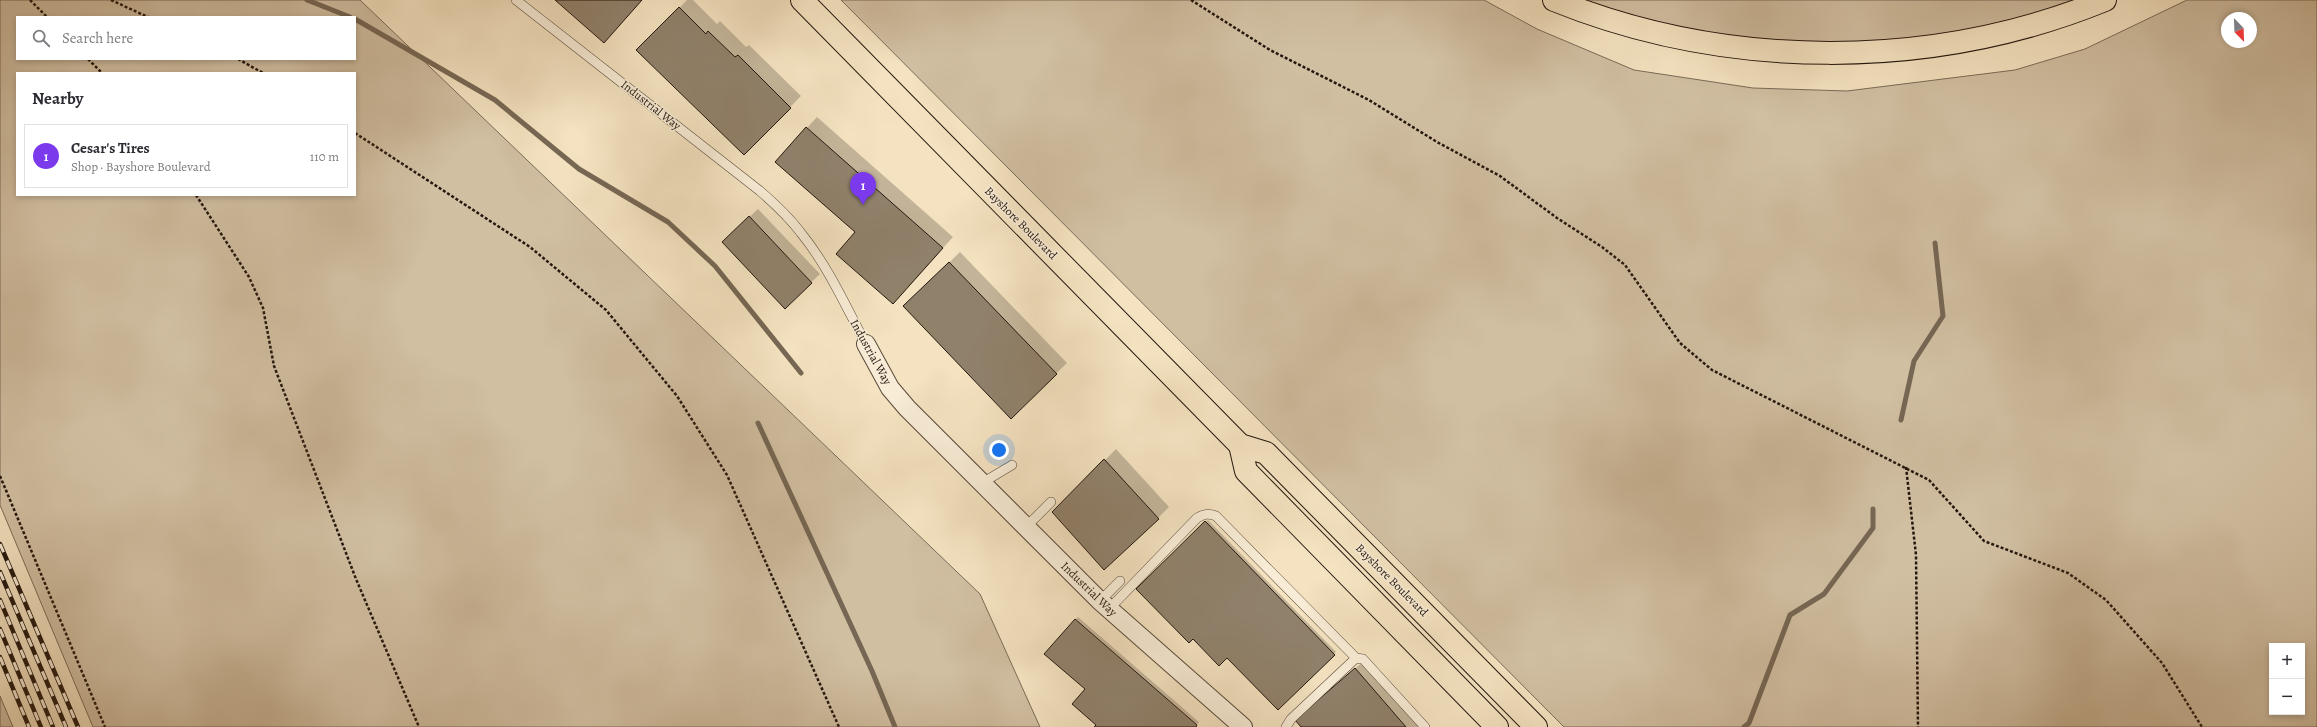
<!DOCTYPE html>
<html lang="en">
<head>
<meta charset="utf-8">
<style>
  body { margin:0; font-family:Alegreya,serif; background:#f7f7f7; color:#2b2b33 }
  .controls { position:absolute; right:12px; bottom:12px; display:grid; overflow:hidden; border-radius:0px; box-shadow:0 2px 6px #0003 }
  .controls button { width:36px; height:36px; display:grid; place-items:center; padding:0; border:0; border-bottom:1px solid #e1e1e2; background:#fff; color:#2b2b33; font:20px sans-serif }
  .compass { position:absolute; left:2221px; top:12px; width:36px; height:36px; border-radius:50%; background:#fff; box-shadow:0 2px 6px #0003; rotate:157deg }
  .you { position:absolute; left:999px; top:450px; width:14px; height:14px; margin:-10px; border:3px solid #fff; border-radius:50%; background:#1a73e8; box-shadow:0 0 0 6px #1a73e833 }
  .badge { display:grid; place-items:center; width:26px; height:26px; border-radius:50%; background:#7c3aed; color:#fff; font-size:13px; font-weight:700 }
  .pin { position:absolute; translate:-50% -33px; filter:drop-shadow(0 1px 2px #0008) }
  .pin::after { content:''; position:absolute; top:21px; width:14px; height:12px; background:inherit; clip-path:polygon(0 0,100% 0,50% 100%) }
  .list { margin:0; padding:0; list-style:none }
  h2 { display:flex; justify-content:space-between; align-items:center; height:52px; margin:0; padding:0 16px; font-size:17px }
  h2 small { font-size:13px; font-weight:400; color:#7c7c81 }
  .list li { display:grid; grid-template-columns:26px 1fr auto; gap:12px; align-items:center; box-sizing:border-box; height:64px; margin:0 8px 8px; padding:0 8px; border:1px solid #e1e1e2; border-radius:0px }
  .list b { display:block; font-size:15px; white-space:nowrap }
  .list p { margin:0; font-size:13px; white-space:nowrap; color:#7c7c81 }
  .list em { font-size:13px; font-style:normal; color:#7c7c81 }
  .icon { flex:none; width:22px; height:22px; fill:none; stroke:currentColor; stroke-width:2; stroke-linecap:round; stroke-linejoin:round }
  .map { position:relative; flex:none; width:2317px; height:727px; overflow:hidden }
  .search { position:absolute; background:#fff; box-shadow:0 2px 6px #0003; left:16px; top:16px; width:340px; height:44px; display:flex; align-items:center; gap:10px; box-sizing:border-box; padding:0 14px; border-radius:0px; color:#7c7c81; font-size:15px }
  .panel { position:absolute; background:#fff; box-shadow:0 2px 6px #0003; left:16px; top:72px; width:340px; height:124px; border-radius:0px }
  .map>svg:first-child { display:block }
</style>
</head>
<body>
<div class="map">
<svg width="2317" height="727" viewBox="0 0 2317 727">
  <rect width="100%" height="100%" fill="#f4e2c0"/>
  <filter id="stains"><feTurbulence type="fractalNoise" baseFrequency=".005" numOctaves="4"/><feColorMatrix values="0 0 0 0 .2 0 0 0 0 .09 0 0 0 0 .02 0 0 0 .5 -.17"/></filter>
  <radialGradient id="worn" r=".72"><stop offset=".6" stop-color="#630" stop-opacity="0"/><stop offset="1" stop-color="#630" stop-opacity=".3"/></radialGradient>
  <path fill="#d1bfa2" stroke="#7a6b58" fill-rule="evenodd" d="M 0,0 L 360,0 L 980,594 L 1040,727 L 93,727 L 0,505 ZM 17,17 L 355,17 L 355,59 L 17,59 ZM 17,73 L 355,73 L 355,195 L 17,195 Z
    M 841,0 L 1484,0 L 1537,29 L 1634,70 L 1753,88 L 1847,91 L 2015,70 L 2085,49 L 2187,0 L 2317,0 L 2317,727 L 1564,727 ZM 2227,18 L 2251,18 L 2251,42 L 2227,42 ZM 2272,646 L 2302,646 L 2302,712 L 2272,712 Z
    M 1554,0 L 2105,0 L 2018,29 L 1797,52 Z
    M 0,696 L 13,727 L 0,727 Z"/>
  <path fill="#0003" d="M 557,0 L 642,0 L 604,42 Z
    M 687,0 L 693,0 L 717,24 L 720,21 L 746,47 L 749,45 L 801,96 L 744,154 L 638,50 Z
    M 817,117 L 953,237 L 893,303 L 807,128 Z
    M 758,209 L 820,274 L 785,307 L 731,234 Z
    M 960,252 L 1067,363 L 1011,417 L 915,296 Z
    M 1116,449 L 1169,507 L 1158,518 L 1054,512 Z
    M 1208,520 L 1336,652 L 1278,709 L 1227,657 L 1193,637 L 1137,589 Z
    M 1078,617 L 1199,722 L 1195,727 L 1095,727 L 1097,724 L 1086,689 L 1076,619 Z
    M 1364,661 L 1420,727 L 1302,727 L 1304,712 Z"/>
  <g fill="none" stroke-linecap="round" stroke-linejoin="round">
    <path stroke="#766754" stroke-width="5" d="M 307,0 L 350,17
      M 355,19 L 495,100 L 579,169 L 668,222 L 715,266 L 801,373
      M 1901,420 L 1914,361 L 1943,316 L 1935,243
      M 758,423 L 872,671 L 895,727
      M 1744,727 L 1749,723 L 1790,615 L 1824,594 L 1873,528 L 1873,509"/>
  </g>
  <path fill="#90816b" stroke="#24170e" d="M 555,0 L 642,0 L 604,43 Z
    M 679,7 L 706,34 L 708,31 L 735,57 L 738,55 L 791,108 L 744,155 L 636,50 Z
    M 806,127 L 943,248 L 893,304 L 836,254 L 855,232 L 775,162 Z
    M 749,216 L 812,283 L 785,309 L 722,242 Z
    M 949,262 L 1057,374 L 1011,419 L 903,306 Z
    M 1104,459 L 1159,519 L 1104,570 L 1052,512 Z
    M 1205,521 L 1335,655 L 1278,710 L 1227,658 L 1219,666 L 1193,639 L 1189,643 L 1136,589 Z
    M 1075,619 L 1197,725 L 1196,727 L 1094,727 L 1096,725 L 1072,704 L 1085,689 L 1044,654 Z
    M 1355,668 L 1406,727 L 1301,727 L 1295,720 Z"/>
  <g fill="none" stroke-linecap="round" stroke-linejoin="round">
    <g stroke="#584a3a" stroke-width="10">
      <path id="service" d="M 516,0 L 760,191 C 775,204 789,217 801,233 C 828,266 846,307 866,344
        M 982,483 L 1012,465
        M 1026,527 L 1051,502
        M 1100,601 L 1120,581
        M 1109,609 L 1197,518 C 1204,514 1208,513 1216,516 L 1356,658
        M 1286,727 L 1291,719 L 1356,658 L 1363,659 L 1425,727"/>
    </g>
    <g stroke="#584a3a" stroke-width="20">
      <path id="minor" d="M 866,344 L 890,388 L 907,408 L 1100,601 L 1243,727"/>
    </g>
    <g stroke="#24170e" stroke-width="24">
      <path id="primary" d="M 802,0 L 1240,445 L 1266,453 L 1536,727
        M 1554,0 C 1727,70 1931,71 2105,0
        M 1240,445 L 1246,471 L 1497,727"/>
    </g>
    <path stroke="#24170e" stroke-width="2.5" stroke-dasharray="3 2" stroke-linecap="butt" d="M 30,0 L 47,17
      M 111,0 L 148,17
      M 1191,0 L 1270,50 L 1369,100 L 1437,142 L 1500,176 L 1557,218 L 1602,247 L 1625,265 L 1680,343 L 1712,370 L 1929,480 L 1984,541 L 2068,573 L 2106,600 L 2162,663 L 2202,727
      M 88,59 L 102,73
      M 238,59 L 263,73
      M 355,133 L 530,247 L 606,310 L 677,396 L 727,475 L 839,727
      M 196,195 L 249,277 L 263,308 L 274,366 L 356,579 L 419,727
      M 1906,467 L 1916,555 L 1918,727
      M 0,476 L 105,727"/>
    <use href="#service" stroke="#f8ecd6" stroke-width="9"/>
    <use href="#minor" stroke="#f8ecd6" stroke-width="18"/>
    <use href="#primary" stroke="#f4e2c0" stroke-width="22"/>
    <g stroke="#24170e" stroke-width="4.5">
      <path id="rail" d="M 0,544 L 78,727
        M 0,572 L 66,727
        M 0,600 L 53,727
        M 0,629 L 41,727
        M 0,657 L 29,727"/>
    </g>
    <use href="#rail" stroke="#f8ecd6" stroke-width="3" stroke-dasharray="9" stroke-linecap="butt"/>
  </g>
  <g text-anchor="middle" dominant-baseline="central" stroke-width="3" stroke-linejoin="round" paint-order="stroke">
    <g font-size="12" fill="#24170e" stroke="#f8ecd6">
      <text transform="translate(651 105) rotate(38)">Industrial Way</text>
      <text transform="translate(1021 223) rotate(45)">Bayshore Boulevard</text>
      <text transform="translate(871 352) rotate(61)">Industrial Way</text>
      <text transform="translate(1392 580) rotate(45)">Bayshore Boulevard</text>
      <text transform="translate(1089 589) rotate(44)">Industrial Way</text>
    </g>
  </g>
  <rect width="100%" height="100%" filter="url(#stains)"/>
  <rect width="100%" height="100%" fill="url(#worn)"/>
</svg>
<div class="controls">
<button>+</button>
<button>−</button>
</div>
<svg class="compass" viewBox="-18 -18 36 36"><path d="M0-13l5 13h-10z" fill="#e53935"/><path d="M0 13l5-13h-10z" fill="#7c7c81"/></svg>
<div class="you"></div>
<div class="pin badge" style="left:863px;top:205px">1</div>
<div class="search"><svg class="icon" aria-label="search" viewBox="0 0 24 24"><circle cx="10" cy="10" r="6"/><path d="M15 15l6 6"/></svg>Search here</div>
<section class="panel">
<h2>Nearby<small></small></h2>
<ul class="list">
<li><span class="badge">1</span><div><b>Cesar's Tires</b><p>Shop · Bayshore Boulevard</p></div><em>110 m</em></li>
</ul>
</section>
</div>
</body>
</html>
